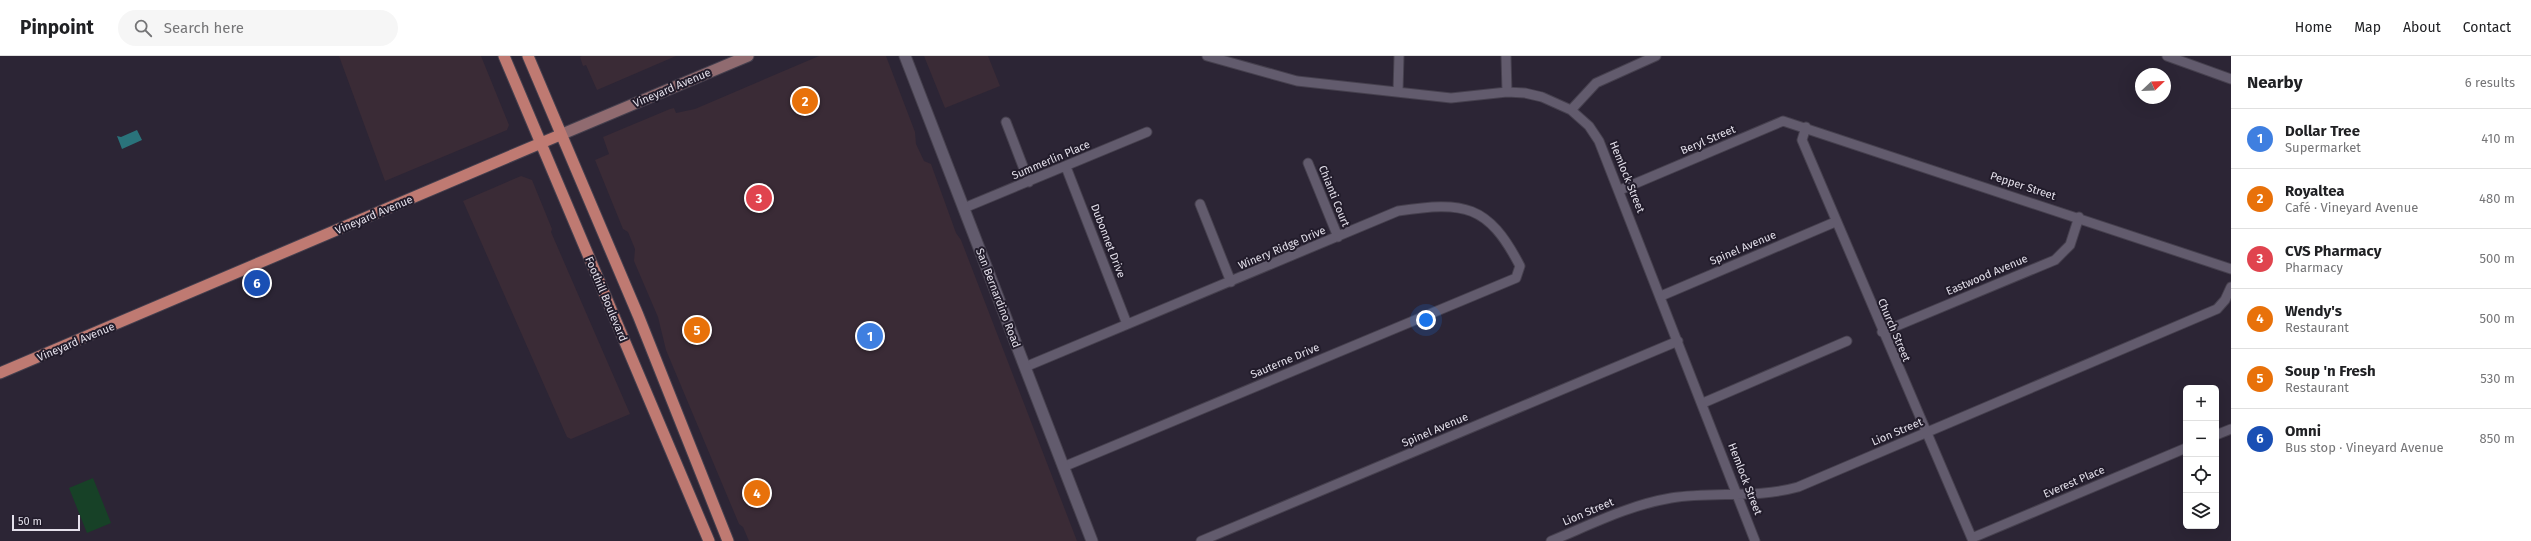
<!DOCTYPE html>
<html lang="en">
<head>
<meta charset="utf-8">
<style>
  body { margin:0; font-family:"Fira Sans",sans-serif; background:#f6f6f6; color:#202124 }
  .controls { position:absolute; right:12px; bottom:12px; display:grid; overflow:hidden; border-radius:6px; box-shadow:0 4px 16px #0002 }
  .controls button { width:36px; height:36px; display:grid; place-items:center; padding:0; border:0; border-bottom:1px solid #e0e0e0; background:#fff; color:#202124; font:20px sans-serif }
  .compass { position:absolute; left:2135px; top:12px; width:36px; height:36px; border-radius:50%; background:#fff; box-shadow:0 4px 16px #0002; rotate:67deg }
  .scale { position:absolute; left:12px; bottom:10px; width:68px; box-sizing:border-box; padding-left:4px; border:2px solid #e4e0eb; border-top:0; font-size:11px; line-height:14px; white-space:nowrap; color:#e4e0eb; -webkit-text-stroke:3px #221c2b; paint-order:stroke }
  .you { position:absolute; left:1426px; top:264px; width:14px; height:14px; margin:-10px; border:3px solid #fff; border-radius:50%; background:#1a73e8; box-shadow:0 0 0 6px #1a73e833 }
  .badge { display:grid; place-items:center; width:26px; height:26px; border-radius:50%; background:#d93025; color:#fff; font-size:13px; font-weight:700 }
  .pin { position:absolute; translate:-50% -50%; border:2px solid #fff; box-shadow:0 1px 4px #0006 }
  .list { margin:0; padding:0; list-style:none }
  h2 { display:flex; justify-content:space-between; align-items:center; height:52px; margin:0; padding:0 16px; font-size:17px }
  h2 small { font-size:13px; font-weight:400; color:#757577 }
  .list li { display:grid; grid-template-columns:26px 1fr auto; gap:12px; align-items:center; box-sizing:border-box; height:60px; padding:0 16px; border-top:1px solid #e0e0e0 }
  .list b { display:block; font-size:15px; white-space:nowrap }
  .list p { margin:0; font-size:13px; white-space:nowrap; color:#757577 }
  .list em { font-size:13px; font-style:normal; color:#757577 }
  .icon { flex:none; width:22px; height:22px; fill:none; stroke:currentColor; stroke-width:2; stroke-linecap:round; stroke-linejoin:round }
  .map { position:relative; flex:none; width:2231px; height:485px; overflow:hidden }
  header { display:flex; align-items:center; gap:24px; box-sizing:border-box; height:56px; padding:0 20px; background:#fff; border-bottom:1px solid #e0e0e0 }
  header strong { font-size:19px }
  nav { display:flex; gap:22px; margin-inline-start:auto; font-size:14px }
  .search { width:280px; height:36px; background:#f6f6f6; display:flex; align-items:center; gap:10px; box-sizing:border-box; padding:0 14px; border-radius:22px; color:#757577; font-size:15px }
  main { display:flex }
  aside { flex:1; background:#fff }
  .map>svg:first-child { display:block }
</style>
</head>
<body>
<header>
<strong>Pinpoint</strong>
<div class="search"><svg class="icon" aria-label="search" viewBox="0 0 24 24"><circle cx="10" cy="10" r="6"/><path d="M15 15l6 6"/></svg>Search here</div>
<nav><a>Home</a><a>Map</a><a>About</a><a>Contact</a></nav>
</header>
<main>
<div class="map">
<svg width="2231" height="485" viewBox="0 0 2231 485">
  <rect width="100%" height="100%" fill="#2c2535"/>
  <path fill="#3a2b36" d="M 339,0 L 481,0 L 509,69 L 507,74 L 385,125 Z
    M 582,0 L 676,0 L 597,34 L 586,9 L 583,10 L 580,1 Z
    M 819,0 L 886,0 L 915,76 L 916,88 L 924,105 L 931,108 L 956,177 L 961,184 L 1077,485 L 749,485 L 743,471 L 739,468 L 666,294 L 658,261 L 634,205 L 635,193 L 628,176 L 623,173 L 595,104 L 609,98 L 603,81 L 670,53 L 674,52 L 676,57 L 695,53 Z
    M 924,0 L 988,0 L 1000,30 L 945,52 Z
    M 521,120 L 532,124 L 552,173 L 551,176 L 630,358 L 571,383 L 567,381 L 463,145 Z"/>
  <path fill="#174127" d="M 93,422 L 111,467 L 87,477 L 69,432 Z"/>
  <path fill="#2a737b" d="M 137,74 L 142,84 L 122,93 L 117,80 L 121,81 Z"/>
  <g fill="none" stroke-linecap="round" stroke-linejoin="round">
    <g stroke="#46404e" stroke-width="11">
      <path id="minor" d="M 1207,0 L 1297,25 L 1451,42 L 1507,36 L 1525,37 L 1542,41 L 1571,54 L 1589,70 L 1599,85 L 1755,485
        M 1506,0 L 1507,36
        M 2167,0 L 2231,23
        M 1398,36 L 1399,0
        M 1571,54 L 1596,27 L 1656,0
        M 1006,66 L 1029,126
        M 1806,71 L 1802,84 L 1973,485
        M 1308,107 L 1338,181
        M 1066,111 L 1127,268
        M 1620,134 L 1783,65 L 2231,213
        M 1200,148 L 1231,226
        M 964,152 L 1147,76
        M 1661,240 L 1835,166
        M 1882,276 L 2055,204 L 2070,189 L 2079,161
        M 1025,311 L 1398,155 C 1464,145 1488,148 1520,210 L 1516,222 L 1063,411
        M 1703,347 L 1847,285
        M 2216,379 L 2231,373
        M 1972,482 L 2186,392
        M 1201,485 L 1678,285
        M 1551,485 C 1590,469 1629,449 1671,442 C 1714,435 1755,443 1798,431 L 2217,253 L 2225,244 L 2231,231"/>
    </g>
    <g stroke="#46404e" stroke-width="13">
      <path id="tertiary" d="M 905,0 L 1092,485"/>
    </g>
    <g stroke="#46404e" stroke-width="13">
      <path id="secondary" d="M 560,79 L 748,0"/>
    </g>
    <g stroke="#46404e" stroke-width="13">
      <path id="primary" d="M 504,0 L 709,485
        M 528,0 L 638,259 L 728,485
        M 0,317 L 560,79"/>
    </g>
    <use href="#minor" stroke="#625b6d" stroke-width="9"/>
    <use href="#tertiary" stroke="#625b6d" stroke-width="11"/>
    <use href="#secondary" stroke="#906b70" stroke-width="11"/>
    <use href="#primary" stroke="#bf7a72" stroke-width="11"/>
  </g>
  <g text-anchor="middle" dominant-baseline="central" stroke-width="4" stroke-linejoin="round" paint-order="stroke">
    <g font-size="11" fill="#e4e0eb" stroke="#221c2b">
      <text transform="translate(672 32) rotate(-23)">Vineyard Avenue</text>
      <text transform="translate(1708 84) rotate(-23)">Beryl Street</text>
      <text transform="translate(1051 104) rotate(-23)">Summerlin Place</text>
      <text transform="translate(1627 121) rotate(68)">Hemlock Street</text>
      <text transform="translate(2023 130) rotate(18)">Pepper Street</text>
      <text transform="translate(1334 140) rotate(68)">Chianti Court</text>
      <text transform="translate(374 159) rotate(-23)">Vineyard Avenue</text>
      <text transform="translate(1108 185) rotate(69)">Dubonnet Drive</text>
      <text transform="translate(1282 192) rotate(-23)">Winery Ridge Drive</text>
      <text transform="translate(1743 192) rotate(-23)">Spinel Avenue</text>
      <text transform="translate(1987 219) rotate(-23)">Eastwood Avenue</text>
      <text transform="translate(998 242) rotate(69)">San Bernardino Road</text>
      <text transform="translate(606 243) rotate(67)">Foothill Boulevard</text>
      <text transform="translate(1894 274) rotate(67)">Church Street</text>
      <text transform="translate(76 286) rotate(-23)">Vineyard Avenue</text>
      <text transform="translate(1285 305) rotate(-23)">Sauterne Drive</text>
      <text transform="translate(1435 374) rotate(-23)">Spinel Avenue</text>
      <text transform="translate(1897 376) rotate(-23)">Lion Street</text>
      <text transform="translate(1745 423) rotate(69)">Hemlock Street</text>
      <text transform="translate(2074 426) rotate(-23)">Everest Place</text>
      <text transform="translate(1588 456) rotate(-23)">Lion Street</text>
    </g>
  </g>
</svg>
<div class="controls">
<button>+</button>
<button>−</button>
<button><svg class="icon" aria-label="locate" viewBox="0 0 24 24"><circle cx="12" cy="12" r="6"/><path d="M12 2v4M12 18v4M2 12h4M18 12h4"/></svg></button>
<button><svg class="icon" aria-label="layers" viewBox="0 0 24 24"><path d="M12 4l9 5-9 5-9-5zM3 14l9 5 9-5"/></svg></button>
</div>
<svg class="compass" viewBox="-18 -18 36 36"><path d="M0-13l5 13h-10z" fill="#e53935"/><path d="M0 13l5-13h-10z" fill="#757577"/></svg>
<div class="scale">50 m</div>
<div class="you"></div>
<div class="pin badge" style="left:870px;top:280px;background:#3f7fe0">1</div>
<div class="pin badge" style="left:805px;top:45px;background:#e8710a">2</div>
<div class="pin badge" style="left:759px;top:142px;background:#e0444e">3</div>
<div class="pin badge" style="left:757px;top:437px;background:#e8710a">4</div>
<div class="pin badge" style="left:697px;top:274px;background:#e8710a">5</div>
<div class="pin badge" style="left:257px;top:227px;background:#1a4fb4">6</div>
</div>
<aside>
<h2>Nearby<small>6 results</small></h2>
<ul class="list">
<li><span class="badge" style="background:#3f7fe0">1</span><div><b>Dollar Tree</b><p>Supermarket</p></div><em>410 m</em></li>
<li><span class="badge" style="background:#e8710a">2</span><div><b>Royaltea</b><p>Café · Vineyard Avenue</p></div><em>480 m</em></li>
<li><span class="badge" style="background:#e0444e">3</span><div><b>CVS Pharmacy</b><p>Pharmacy</p></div><em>500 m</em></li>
<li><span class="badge" style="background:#e8710a">4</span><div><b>Wendy's</b><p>Restaurant</p></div><em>500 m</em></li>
<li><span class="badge" style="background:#e8710a">5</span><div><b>Soup 'n Fresh</b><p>Restaurant</p></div><em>530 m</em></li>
<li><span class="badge" style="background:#1a4fb4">6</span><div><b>Omni</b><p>Bus stop · Vineyard Avenue</p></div><em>850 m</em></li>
</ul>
</aside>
</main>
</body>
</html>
